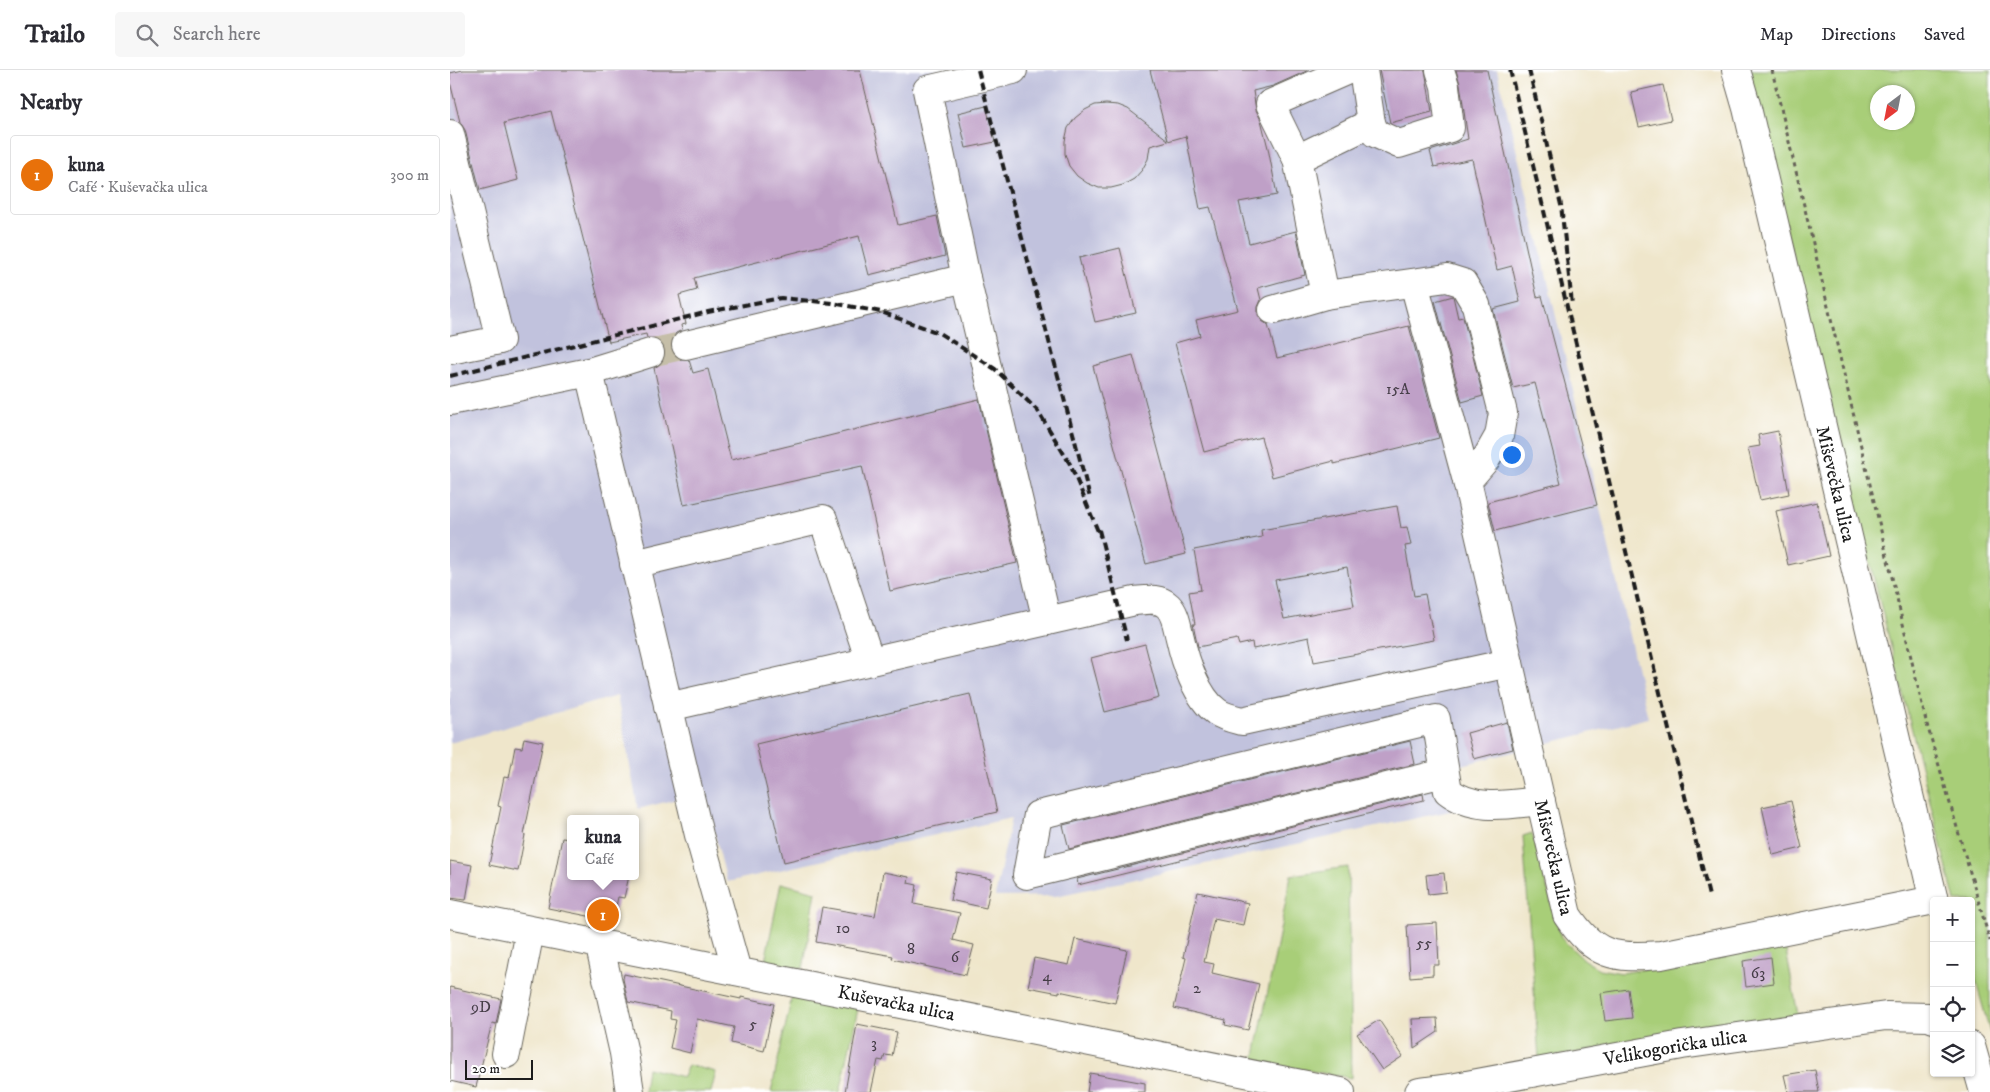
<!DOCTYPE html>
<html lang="en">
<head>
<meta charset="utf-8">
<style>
  body { margin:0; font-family:"IM FELL DW Pica",serif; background:#f7f7f7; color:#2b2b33 }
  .controls { position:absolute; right:15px; bottom:15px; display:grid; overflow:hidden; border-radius:5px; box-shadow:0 1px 4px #0004 }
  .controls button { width:45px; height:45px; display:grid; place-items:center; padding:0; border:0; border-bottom:1px solid #e1e1e2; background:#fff; color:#2b2b33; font:25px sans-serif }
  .compass { position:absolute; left:1420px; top:15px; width:45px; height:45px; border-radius:50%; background:#fff; box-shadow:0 1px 4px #0004; rotate:212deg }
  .scale { position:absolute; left:15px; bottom:12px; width:68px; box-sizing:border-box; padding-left:5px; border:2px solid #1c1c1c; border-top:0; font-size:14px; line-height:18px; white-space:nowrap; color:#1c1c1c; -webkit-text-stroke:4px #fff; paint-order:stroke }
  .you { position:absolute; left:1061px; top:384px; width:18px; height:18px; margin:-12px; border:4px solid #fff; border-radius:50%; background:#1a73e8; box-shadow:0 0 0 8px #1a73e833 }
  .badge { display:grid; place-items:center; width:32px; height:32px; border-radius:50%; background:#b5179e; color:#fff; font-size:16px; font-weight:700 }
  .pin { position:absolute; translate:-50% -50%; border:2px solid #fff; box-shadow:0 1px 5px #0006 }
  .popup { position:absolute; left:117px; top:745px; width:72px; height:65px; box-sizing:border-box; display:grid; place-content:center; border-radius:5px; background:#fff; filter:drop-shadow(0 1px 4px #0005); font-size:16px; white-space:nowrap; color:#7c7c81 }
  .popup b { font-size:19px; color:#2b2b33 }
  .popup::after { content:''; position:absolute; left:50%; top:100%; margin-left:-10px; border:10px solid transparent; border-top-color:#fff }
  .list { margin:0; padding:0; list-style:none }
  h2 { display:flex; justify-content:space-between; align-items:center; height:65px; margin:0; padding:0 20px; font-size:21px }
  h2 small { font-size:16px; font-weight:400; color:#7c7c81 }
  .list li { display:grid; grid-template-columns:32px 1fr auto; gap:15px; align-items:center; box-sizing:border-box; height:80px; margin:0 10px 10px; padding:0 10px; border:1px solid #e1e1e2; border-radius:5px }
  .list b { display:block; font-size:19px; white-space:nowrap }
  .list p { margin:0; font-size:16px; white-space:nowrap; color:#7c7c81 }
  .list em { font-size:16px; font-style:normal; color:#7c7c81 }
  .icon { flex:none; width:28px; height:28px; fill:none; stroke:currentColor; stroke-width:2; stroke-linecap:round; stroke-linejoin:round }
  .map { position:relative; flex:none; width:1540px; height:1022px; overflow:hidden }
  header { display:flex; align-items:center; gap:30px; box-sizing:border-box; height:70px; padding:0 25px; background:#fff; border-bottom:1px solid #e1e1e2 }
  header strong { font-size:24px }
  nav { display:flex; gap:28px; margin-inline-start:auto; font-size:18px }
  .search { width:350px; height:45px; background:#f7f7f7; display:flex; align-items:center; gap:12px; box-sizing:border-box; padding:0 18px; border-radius:5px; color:#7c7c81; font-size:19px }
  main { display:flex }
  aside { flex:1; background:#fff }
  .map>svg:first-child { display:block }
</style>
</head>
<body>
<header>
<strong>Trailo</strong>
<div class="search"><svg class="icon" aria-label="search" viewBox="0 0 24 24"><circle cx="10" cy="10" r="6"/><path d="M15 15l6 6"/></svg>Search here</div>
<nav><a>Map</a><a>Directions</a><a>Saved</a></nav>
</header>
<main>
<aside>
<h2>Nearby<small></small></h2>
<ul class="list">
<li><span class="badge" style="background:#e8710a">1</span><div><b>kuna</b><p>Café · Kuševačka ulica</p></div><em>300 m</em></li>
</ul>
</aside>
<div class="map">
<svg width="1540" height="1022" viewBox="0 0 1540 1022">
  <rect width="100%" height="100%" fill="#fff"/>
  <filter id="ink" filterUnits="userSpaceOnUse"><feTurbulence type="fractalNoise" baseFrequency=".02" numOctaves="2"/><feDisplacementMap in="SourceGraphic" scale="10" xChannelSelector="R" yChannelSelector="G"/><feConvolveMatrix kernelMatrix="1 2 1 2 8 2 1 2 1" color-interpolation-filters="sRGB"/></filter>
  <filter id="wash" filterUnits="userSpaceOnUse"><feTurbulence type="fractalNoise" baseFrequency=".0096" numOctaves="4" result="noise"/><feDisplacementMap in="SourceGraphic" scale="20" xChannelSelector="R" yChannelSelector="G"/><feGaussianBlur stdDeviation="1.12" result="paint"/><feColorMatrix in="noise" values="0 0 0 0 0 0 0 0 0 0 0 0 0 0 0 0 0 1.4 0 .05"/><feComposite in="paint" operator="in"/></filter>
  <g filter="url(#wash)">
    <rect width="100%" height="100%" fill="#efe6cb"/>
    <path fill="#c1c2dd" d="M 0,0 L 1047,0 L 1093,190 L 1198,648 L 1008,696 L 1014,738 L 606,826 L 545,827 L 561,748 L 277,812 L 254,722 L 188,739 L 167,626 L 0,673 Z"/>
    <path fill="#a8ce78" stroke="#62754a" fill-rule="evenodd" d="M 1296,0 L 1540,0 L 1540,963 L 1521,893 L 1521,831 L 1505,831 ZM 1428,22 L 1458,22 L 1458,52 L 1428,52 Z
      M 1082,763 L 1111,868 L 1134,890 L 1149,899 L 1172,903 L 1335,875 L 1348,945 L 1089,989 L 1073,766 Z
      M 898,797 L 901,1008 L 804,991 L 841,805 Z
      M 331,813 L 366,822 L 353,899 L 315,891 Z
      M 342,926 L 408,939 L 390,1022 L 321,1022 Z
      M 238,995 L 266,1002 L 261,1022 L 194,1022 L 197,998 L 233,1007 Z"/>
    <g id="blocks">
      <path fill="#bfa0c7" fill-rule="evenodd" d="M 13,0 L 410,0 L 448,155 L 487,146 L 495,186 L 419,205 L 409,166 L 244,208 L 247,220 L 229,225 L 236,254 L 231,255 L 232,260 L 226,263 L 221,270 L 221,279 L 225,286 L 231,290 L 239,290 L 243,303 L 258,299 L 281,390 L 529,329 L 567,493 L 440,521 L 412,396 L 234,435 L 204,298 L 212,293 L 215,286 L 215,278 L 210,271 L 204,268 L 197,268 L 196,264 L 159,272 L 101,41 L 54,53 L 68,110 L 30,120 L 15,60 L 10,52 L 0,12 L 0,3 Z
        M 700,0 L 859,0 L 823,16 L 803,21 L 806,40 L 811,50 L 818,78 L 827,125 L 789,132 L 799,173 L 846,161 L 855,205 L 808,218 L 811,230 L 808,237 L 808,245 L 812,251 L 818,255 L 827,288 L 959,256 L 989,368 L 884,394 L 884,391 L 822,407 L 811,367 L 754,382 L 725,273 L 750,266 L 746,250 L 788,240 L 760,137 L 750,139 L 736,66 L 700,76 L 698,89 L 692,100 L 684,109 L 673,115 L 661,118 L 649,118 L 637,113 L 627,106 L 619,96 L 615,84 L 615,71 L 618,58 L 625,48 L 635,40 L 645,35 L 656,34 L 668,35 L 678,39 L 718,70 Z
        M 929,0 L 975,0 L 982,42 L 940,53 Z
        M 1006,0 L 1037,0 L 1087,227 L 1092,226 L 1147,435 L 1045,461 L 1038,432 L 1111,413 L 1085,313 L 1063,318 L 1043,239 L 1070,232 L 1062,196 L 1047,200 L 1022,89 L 984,97 L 980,81 L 1018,69 L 1010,14 Z
        M 1213,15 L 1221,50 L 1189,57 L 1181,22 Z
        M 536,36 L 545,72 L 516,78 L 508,43 Z
        M 670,178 L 686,243 L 645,252 L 629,188 Z
        M 1003,226 L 1008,248 L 1013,247 L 1033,326 L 1012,332 L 985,231 Z
        M 683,285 L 736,484 L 696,494 L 643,296 Z
        M 1328,361 L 1339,424 L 1310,430 L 1298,378 L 1310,376 L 1308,365 Z
        M 1367,432 L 1379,486 L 1338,495 L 1326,441 Z
        M 947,436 L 951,458 L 957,457 L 961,475 L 955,476 L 964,526 L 975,524 L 984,570 L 864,592 L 859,567 L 803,579 L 802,572 L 789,575 L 787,569 L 748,577 L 743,554 L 745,554 L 739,522 L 751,520 L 744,480 L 812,467 L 811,460 ZM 897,497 L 904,536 L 834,549 L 825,510 Z
        M 695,574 L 709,628 L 655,642 L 641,588 Z
        M 520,624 L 547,742 L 334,792 L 306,674 Z
        M 1057,652 L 1063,679 L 1024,689 L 1017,663 Z
        M 74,668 L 93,672 L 74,765 L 75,765 L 68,801 L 39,795 L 51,737 L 48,736 L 54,707 L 59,708 L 65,677 L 72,678 Z
        M 960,671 L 965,694 L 619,779 L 613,755 Z
        M 973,724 L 974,730 L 628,815 L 627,809 Z
        M 1341,731 L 1352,778 L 1323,785 L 1312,737 Z
        M 112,768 L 120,769 L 120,806 L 179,806 L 174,828 L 168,827 L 163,851 L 98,838 Z
        M 0,791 L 22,795 L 16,830 L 0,828 Z
        M 433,802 L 459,807 L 458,813 L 467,815 L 464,834 L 510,843 L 503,870 L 524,875 L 516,905 L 442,889 L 443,886 L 366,872 L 372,837 L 425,846 Z
        M 506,802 L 542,809 L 536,838 L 500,830 Z
        M 994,803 L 996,822 L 978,824 L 976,805 Z
        M 748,822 L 798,833 L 793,855 L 764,849 L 754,892 L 764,894 L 762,903 L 809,914 L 798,960 L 775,955 L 776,950 L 724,938 L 736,888 L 733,887 Z
        M 987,853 L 989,895 L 983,895 L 983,905 L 960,907 L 957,855 Z
        M 625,869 L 677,880 L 665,933 L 609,921 L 609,923 L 578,917 L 584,888 L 619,895 Z
        M 1321,887 L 1324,913 L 1296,917 L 1293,891 Z
        M 174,904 L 291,929 L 291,927 L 324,934 L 314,981 L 281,973 L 284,957 L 247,949 L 240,983 L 220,978 L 226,950 L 220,949 L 221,941 L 178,932 L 173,909 Z
        M 0,917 L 51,929 L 46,954 L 42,953 L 26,1017 L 0,1011 Z
        M 1178,919 L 1182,948 L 1155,951 L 1151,923 Z
        M 987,948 L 988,962 L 964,978 L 962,949 Z
        M 929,950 L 953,986 L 932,1000 L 907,964 Z
        M 407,954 L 447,962 L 442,986 L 435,985 L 433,991 L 428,990 L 421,1022 L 395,1022 Z
        M 1365,1000 L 1369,1022 L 1338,1022 L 1334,1005 Z
        M 640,1003 L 695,1013 L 695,1022 L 637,1022 Z"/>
    </g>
  </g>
  <g filter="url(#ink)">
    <use href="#blocks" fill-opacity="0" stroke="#666359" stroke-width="1"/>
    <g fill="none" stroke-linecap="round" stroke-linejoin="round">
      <path stroke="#c5bea8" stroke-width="28" stroke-dasharray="28 14" stroke-linecap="butt" d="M 200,283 L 236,275"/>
      <g stroke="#666359" stroke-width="30">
        <g id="minor">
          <path d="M 563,0 L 477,20 L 516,208 L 597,551"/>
          <path d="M 913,0 L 921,53"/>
          <path id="s1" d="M 1286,0 L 1297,38 L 1484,831"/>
          <path d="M 0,64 L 50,270 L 0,280"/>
          <path d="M 847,89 L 921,53 L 925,63 L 949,74 L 1000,58 L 995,16 L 990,0"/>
          <path d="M 964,213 L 1017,411"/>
          <path d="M 875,225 L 847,89 L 820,34 L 898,0"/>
          <path id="s2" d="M 823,240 L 875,225 L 997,208 L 1013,213 L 1026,235 L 1053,343 L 1049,366 L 1036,389 L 1017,411 L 1117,845 C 1144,886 1164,889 1211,885 L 1484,830"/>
          <path d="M 236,275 L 516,208"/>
          <path d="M 139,302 L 249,765 L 287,901"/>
          <path d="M 0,331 L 139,302 L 200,283"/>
          <path d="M 184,494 L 373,449 L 420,591"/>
          <path d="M 218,637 L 685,531 C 696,530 709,527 718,536 C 726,544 727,557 730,568 C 735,591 747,628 767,642 C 774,647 784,649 792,651 L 1059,593"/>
          <path d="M 994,703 L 577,805 L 588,745 L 986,649 L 998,721 C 1025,742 1059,734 1091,731"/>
          <path id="s3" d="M 0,844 L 891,1022"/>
          <path d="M 149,873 L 174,983 L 180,1022"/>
          <path d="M 1521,976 L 1534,1022"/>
          <path d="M 56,984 L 80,861"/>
          <path id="s4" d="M 969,1022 L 1006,1017 L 1232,975 L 1436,946 L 1479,947 L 1484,949"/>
        </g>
      </g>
      <path stroke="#666359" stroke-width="3" stroke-dasharray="4 4" stroke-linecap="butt" d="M 1322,0 L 1476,651 L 1540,871"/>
      <use href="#minor" stroke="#fff" stroke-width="28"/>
      <path stroke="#1c1c1c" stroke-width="4" stroke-dasharray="8 4" stroke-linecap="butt" d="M 528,0 L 640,428
        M 1060,0 L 1259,826
        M 1079,0 L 1111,135 L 1122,234
        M 0,306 L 258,242 L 331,228 L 382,233 L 431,242 L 489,263 L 545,299 L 588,341 L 620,394 L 650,466
        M 649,460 L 677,570"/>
    </g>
  </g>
  <g text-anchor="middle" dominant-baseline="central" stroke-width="4.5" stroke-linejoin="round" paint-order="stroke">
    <g font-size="16" fill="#453d47">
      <text x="948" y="319">15A</text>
      <text x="393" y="858">10</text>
      <text x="974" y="873">55</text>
      <text x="461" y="879">8</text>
      <text x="505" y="887">6</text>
      <text x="1308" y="903">63</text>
      <text x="597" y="906">4</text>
      <text x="747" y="918">2</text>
      <text x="31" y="937">9D</text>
      <text x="303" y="954">5</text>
      <text x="424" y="973">3</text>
    </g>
    <g font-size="19" fill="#1c1c1c" stroke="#fff">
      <text stroke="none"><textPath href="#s1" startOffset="426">Miševečka ulica</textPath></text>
      <text stroke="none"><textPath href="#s2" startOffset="796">Miševečka ulica</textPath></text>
      <text stroke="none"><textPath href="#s3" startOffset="455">Kuševačka ulica</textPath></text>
      <text stroke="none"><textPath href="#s4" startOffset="260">Velikogorička ulica</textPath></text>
    </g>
  </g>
</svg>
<div class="controls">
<button>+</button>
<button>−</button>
<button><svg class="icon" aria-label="locate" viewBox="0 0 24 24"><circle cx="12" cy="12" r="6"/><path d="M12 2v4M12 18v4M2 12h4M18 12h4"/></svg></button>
<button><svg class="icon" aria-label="layers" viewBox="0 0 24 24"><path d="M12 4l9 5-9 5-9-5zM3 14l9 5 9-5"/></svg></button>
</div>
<svg class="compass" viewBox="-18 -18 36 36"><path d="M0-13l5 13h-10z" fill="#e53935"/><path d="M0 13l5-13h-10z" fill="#7c7c81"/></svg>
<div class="scale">20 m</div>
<div class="you"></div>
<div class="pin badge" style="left:153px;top:845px;background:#e8710a">1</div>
<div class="popup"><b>kuna</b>Café</div>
</div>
</main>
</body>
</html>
